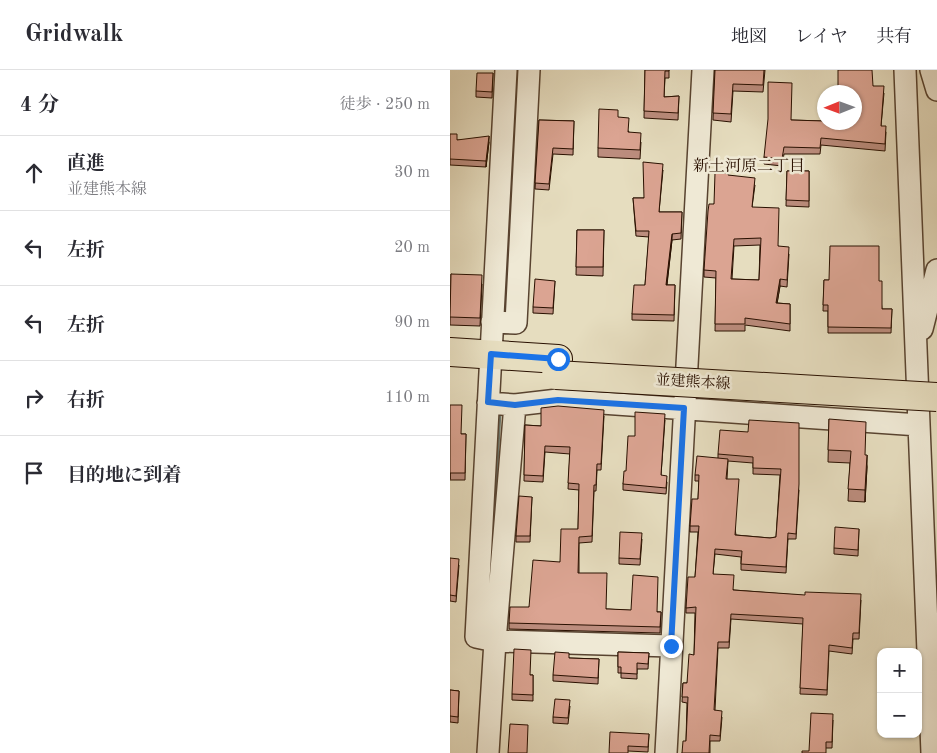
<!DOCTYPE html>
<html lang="ja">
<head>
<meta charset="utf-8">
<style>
  body { margin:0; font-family:"Old Standard TT","Noto Serif JP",serif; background:#f7f7f7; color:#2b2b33 }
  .controls { position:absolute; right:15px; bottom:15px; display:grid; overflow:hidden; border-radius:10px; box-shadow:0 1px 4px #0004 }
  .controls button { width:45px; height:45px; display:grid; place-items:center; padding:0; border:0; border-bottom:1px solid #e1e1e2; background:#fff; color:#2b2b33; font:25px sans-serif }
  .compass { position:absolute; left:367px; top:15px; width:45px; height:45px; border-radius:50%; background:#fff; box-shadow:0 1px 4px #0004; rotate:269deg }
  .stop { position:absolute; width:15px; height:15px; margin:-11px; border:4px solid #1a73e8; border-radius:50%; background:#fff }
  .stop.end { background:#1a73e8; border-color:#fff; box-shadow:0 1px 5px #0008 }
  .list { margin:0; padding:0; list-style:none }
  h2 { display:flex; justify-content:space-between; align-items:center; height:65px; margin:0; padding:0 20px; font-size:21px }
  h2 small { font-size:16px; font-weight:400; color:#7c7c81 }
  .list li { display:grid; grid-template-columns:32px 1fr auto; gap:15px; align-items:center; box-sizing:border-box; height:75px; padding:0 20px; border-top:1px solid #e1e1e2 }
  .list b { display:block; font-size:19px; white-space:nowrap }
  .list p { margin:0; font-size:16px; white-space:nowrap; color:#7c7c81 }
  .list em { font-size:16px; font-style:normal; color:#7c7c81 }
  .icon { flex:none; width:28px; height:28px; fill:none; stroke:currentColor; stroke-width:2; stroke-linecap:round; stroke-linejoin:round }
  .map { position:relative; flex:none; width:487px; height:683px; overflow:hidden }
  header { display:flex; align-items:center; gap:30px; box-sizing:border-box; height:70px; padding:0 25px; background:#fff; border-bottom:1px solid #e1e1e2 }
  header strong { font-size:24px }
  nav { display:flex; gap:28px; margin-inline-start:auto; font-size:18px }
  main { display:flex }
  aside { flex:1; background:#fff }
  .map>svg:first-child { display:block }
</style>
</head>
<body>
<header>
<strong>Gridwalk</strong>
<nav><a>地図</a><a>レイヤ</a><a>共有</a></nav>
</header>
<main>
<aside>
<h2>4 分<small>徒歩 · 250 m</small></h2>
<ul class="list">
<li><svg class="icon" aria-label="ahead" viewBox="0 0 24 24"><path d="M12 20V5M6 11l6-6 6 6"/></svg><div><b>直進</b><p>並建熊本線</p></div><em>30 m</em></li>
<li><svg class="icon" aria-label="left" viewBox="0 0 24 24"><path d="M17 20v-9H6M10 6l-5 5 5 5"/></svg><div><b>左折</b></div><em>20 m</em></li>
<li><svg class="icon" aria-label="left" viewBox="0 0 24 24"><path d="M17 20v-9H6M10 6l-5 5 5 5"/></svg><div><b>左折</b></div><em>90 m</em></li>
<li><svg class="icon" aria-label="right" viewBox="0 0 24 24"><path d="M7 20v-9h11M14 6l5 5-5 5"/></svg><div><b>右折</b></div><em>110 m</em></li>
<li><svg class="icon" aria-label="arrive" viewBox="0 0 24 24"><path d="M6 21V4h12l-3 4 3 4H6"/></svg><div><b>目的地に到着</b></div></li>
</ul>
</aside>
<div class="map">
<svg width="487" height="683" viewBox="0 0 487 683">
  <rect width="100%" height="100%" fill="#e6ddbf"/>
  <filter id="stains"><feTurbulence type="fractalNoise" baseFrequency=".004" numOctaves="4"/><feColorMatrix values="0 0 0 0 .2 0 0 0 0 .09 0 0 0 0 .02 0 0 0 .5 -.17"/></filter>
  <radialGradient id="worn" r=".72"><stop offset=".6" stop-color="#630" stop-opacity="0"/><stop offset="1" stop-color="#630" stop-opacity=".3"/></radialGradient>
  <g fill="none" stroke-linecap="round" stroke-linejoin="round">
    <path stroke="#6b776e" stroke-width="4.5" d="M 40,505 L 49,346"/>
    <g stroke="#584330" stroke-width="24">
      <path id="minor" d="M 56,0 L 26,567 L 45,571 L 221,576
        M 455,0 L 482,683
        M 481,0 L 487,20
        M 42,252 L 66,253 L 79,0
        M 472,259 L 487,200
        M 38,333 L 65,335 L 108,330 L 469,355
        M 38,683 L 45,571 L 65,335
        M 216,683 L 253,0"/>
    </g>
    <g stroke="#291000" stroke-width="30">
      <path id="major" d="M 0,282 L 108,289"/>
    </g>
    <use href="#minor" stroke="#efe9d5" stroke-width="21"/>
    <use href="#major" stroke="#e6ddbf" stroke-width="28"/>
    <g stroke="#291000" stroke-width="30" stroke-linecap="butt">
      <path id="major-bridge" d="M 106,305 L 487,327"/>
    </g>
    <use href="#major-bridge" stroke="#e6ddbf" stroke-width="28"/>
  </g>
  <path fill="#bc8d7e" stroke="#291000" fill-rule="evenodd" d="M 195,0 L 219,0 L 219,8 L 215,8 L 214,27 L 229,26 L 228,50 L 194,48 Z
    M 265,0 L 315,0 L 313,22 L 283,21 L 281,52 L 263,50 Z
    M 43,3 L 42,28 L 26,27 L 26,21 Z
    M 423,16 L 434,23 L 431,56 L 436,62 L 435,81 L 371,75 L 370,84 L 334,84 L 332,96 L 314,94 L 314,87 L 341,50 L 404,52 Z
    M 168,47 L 179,62 L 191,72 L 190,89 L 148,87 L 148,78 Z
    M 89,50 L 124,51 L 123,85 L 103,84 L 99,120 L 85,119 Z
    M 0,64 L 7,70 L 39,72 L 36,97 L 0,95 Z
    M 213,100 L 209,142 L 232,142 L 231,169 L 222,170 L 217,215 L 225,215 L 224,251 L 182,250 L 182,244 L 195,215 L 199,167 L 186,166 L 183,128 L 194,128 Z
    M 337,101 L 359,101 L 359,137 L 336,136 Z
    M 278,105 L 305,115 L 302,137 L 328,176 L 339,184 L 337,217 L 330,216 L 327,233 L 340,234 L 340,261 L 295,255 L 295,261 L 265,261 L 266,208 L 254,207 L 254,200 L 264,134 ZM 310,175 L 309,210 L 282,209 L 284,176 Z
    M 127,160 L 154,160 L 153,206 L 126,205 Z
    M 1,204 L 32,214 L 30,256 L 0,255 Z
    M 374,210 L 429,211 L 432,239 L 442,239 L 441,263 L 378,263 L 378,241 L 373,241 Z
    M 105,211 L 103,244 L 83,243 L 83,237 Z
    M 0,335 L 11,364 L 16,364 L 15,410 L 0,410 Z
    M 154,346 L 151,400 L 147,400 L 146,421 L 144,421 L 142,472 L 129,473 L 129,503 L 156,539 L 211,542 L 210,563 L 59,559 L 59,553 L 79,537 L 110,492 L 128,459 L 129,420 L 118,419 L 120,384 L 95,382 L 93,412 L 74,411 L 75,355 L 91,356 Z
    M 379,349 L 415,385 L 417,397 L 415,432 L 398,431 L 400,393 L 378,392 Z
    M 215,350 L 211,405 L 217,412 L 216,424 L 173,420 L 173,414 L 185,366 Z
    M 298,362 L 349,420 L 346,469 L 338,469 L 336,503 L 291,500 L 291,487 L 265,484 L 263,504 L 284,520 L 411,530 L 409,569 L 403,569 L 402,584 L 379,581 L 377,625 L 350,624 L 353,554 L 281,549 L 279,578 L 268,578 L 265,640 L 272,647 L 270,671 L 260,671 L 260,683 L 232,683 L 236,671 L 237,633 L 232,632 L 233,613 L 237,613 L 244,585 L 245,543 L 236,543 L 236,538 L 245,507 L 248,462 L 240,462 L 240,456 L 248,429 L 249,411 L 245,411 L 245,405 L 268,388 L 268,384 ZM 278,391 L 303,393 L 303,404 L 330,405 L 326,467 L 320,468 L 286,465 L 277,409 Z
    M 82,427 L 80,472 L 66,472 L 66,466 Z
    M 409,459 L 408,486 L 384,484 L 384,478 Z
    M 192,469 L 190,495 L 169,494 L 169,488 Z
    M 0,488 L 9,495 L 6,532 L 0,531 Z
    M 168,582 L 199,583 L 198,599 L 187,599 L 187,609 L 171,608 L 171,603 L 168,603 Z
    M 119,588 L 149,589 L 148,614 L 103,611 L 103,605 Z
    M 80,605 L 83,605 L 83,631 L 62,630 L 62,624 Z
    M 0,620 L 9,621 L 8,653 L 0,652 Z
    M 120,636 L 118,654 L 103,653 L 103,647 Z
    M 383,650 L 382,678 L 376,678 L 359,681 Z
    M 199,664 L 198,682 L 178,681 L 159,683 Z"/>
  <path fill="#997366" stroke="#291000" d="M 39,66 L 39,72 L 36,97 L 36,91 Z
    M 222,164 L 222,170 L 216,221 L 216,215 Z
    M 330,209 L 330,216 L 326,240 L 326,233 Z
    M 417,385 L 417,397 L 415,432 L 415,420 Z"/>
  <path fill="#dba492" stroke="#291000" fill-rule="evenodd" d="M 195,0 L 219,0 L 219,1 L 215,1 L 214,27 L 229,26 L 228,43 L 194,41 Z
    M 265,0 L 314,0 L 313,15 L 283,14 L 281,44 L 263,43 Z
    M 388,0 L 422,0 L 423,16 L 434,16 L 431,56 L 436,56 L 435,74 L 371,68 L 370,78 L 334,77 L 332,89 L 314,87 L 318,49 L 318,12 L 342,13 L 341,50 L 374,51 L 374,52 L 404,52 L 404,22 L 388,22 Z
    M 27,3 L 43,3 L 42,22 L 26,21 Z
    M 149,39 L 168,40 L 168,47 L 179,48 L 178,62 L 191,63 L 190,80 L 148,78 Z
    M 89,50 L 124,51 L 123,79 L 103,78 L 99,114 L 85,113 Z
    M 0,64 L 7,64 L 7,70 L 39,66 L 36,91 L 0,89 Z
    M 193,92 L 213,94 L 209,142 L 232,142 L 231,163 L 222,164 L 216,215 L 225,215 L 224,245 L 182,244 L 184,215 L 195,215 L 199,161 L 186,161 L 183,128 L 194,128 Z
    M 337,101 L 359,101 L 359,131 L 336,130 Z
    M 265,103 L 278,103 L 278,105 L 305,108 L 302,137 L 329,138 L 328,176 L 339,177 L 337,210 L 330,209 L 326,233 L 340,234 L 340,254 L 295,248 L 295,254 L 265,254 L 266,201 L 254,200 L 258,141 L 259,134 L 264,134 ZM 311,168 L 309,210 L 281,209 L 284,169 Z
    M 127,160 L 154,160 L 153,197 L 126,197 Z
    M 380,176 L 429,176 L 429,211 L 432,211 L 432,239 L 442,239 L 441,258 L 378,257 L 378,235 L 373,235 L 374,210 L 379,210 Z
    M 1,204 L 32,205 L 30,248 L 0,247 Z
    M 85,209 L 105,211 L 103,238 L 83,237 Z
    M 0,335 L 12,335 L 11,364 L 16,364 L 15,403 L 0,403 L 0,409 Z
    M 108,336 L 154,340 L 151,394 L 147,394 L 146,415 L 144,415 L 142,466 L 129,467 L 128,503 L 157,503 L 156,539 L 159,539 L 181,540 L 183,505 L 208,507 L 207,542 L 211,542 L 210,557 L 59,553 L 60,537 L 79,537 L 83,490 L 110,492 L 111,459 L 128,459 L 129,414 L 118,413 L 120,377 L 95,376 L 93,406 L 74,405 L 75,355 L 91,356 L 91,338 Z
    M 185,342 L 215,344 L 211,405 L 217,406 L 216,418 L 173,414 L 174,401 L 176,401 L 178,366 L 185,366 Z
    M 379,349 L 416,352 L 415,385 L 417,385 L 415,420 L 398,419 L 401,381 L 378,380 Z
    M 299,350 L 349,353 L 349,414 L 346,464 L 338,463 L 336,497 L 291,494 L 292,481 L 265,479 L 263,504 L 284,505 L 283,520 L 355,525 L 355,522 L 411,524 L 409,563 L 403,563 L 402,578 L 379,575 L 377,620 L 350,618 L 353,548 L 281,544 L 279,572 L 268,572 L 264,640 L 272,641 L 270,666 L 260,665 L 259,683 L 232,683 L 233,671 L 236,671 L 238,627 L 232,627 L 233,613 L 237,613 L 239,584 L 244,585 L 246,537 L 236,538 L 238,507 L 245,507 L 249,456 L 240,456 L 242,429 L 248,429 L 249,405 L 245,405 L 247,386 L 278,389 L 276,409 L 289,409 L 285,465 L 320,468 L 326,467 L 331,399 L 303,398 L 303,387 L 268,384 L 270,360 L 298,362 Z
    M 69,426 L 82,427 L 80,466 L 66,466 Z
    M 385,457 L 409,459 L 408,480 L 384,478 Z
    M 170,462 L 192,463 L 190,489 L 169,488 Z
    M 0,488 L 9,489 L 6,526 L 0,525 Z
    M 64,579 L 81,580 L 80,605 L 83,605 L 83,625 L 62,624 Z
    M 105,582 L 119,583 L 119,588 L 149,589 L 148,608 L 103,605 Z
    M 168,582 L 199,583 L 198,594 L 187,593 L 187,604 L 171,603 L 171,597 L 168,597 Z
    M 0,620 L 9,621 L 8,647 L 0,646 Z
    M 105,629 L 120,630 L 118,648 L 103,647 Z
    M 361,643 L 383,644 L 382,672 L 376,672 L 376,683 L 352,683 L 352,681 L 359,681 Z
    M 60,654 L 78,655 L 77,683 L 58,683 Z
    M 160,662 L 199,664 L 198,677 L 178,676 L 178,683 L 159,683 Z"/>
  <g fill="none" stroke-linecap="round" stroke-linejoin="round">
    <path stroke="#1a73e8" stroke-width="6" d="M 108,289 L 41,284 L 38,332 L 65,335 L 108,330 L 234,338 L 221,576"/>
  </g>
  <g text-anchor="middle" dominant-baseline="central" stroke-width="5" stroke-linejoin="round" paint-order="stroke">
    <g font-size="15" fill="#291000" stroke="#efe9d5">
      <text transform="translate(243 313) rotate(3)">並建熊本線</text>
    </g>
    <g font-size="16" fill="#291000" stroke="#efe9d5">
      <text x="299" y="97">新土河原二丁目</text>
    </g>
  </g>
  <rect width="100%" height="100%" filter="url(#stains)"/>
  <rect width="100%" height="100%" fill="url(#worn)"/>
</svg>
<div class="controls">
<button>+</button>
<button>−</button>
</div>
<svg class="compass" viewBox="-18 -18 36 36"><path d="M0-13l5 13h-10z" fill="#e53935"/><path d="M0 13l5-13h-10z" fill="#7c7c81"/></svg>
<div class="stop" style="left:108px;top:289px"></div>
<div class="stop end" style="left:221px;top:576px"></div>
</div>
</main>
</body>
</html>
